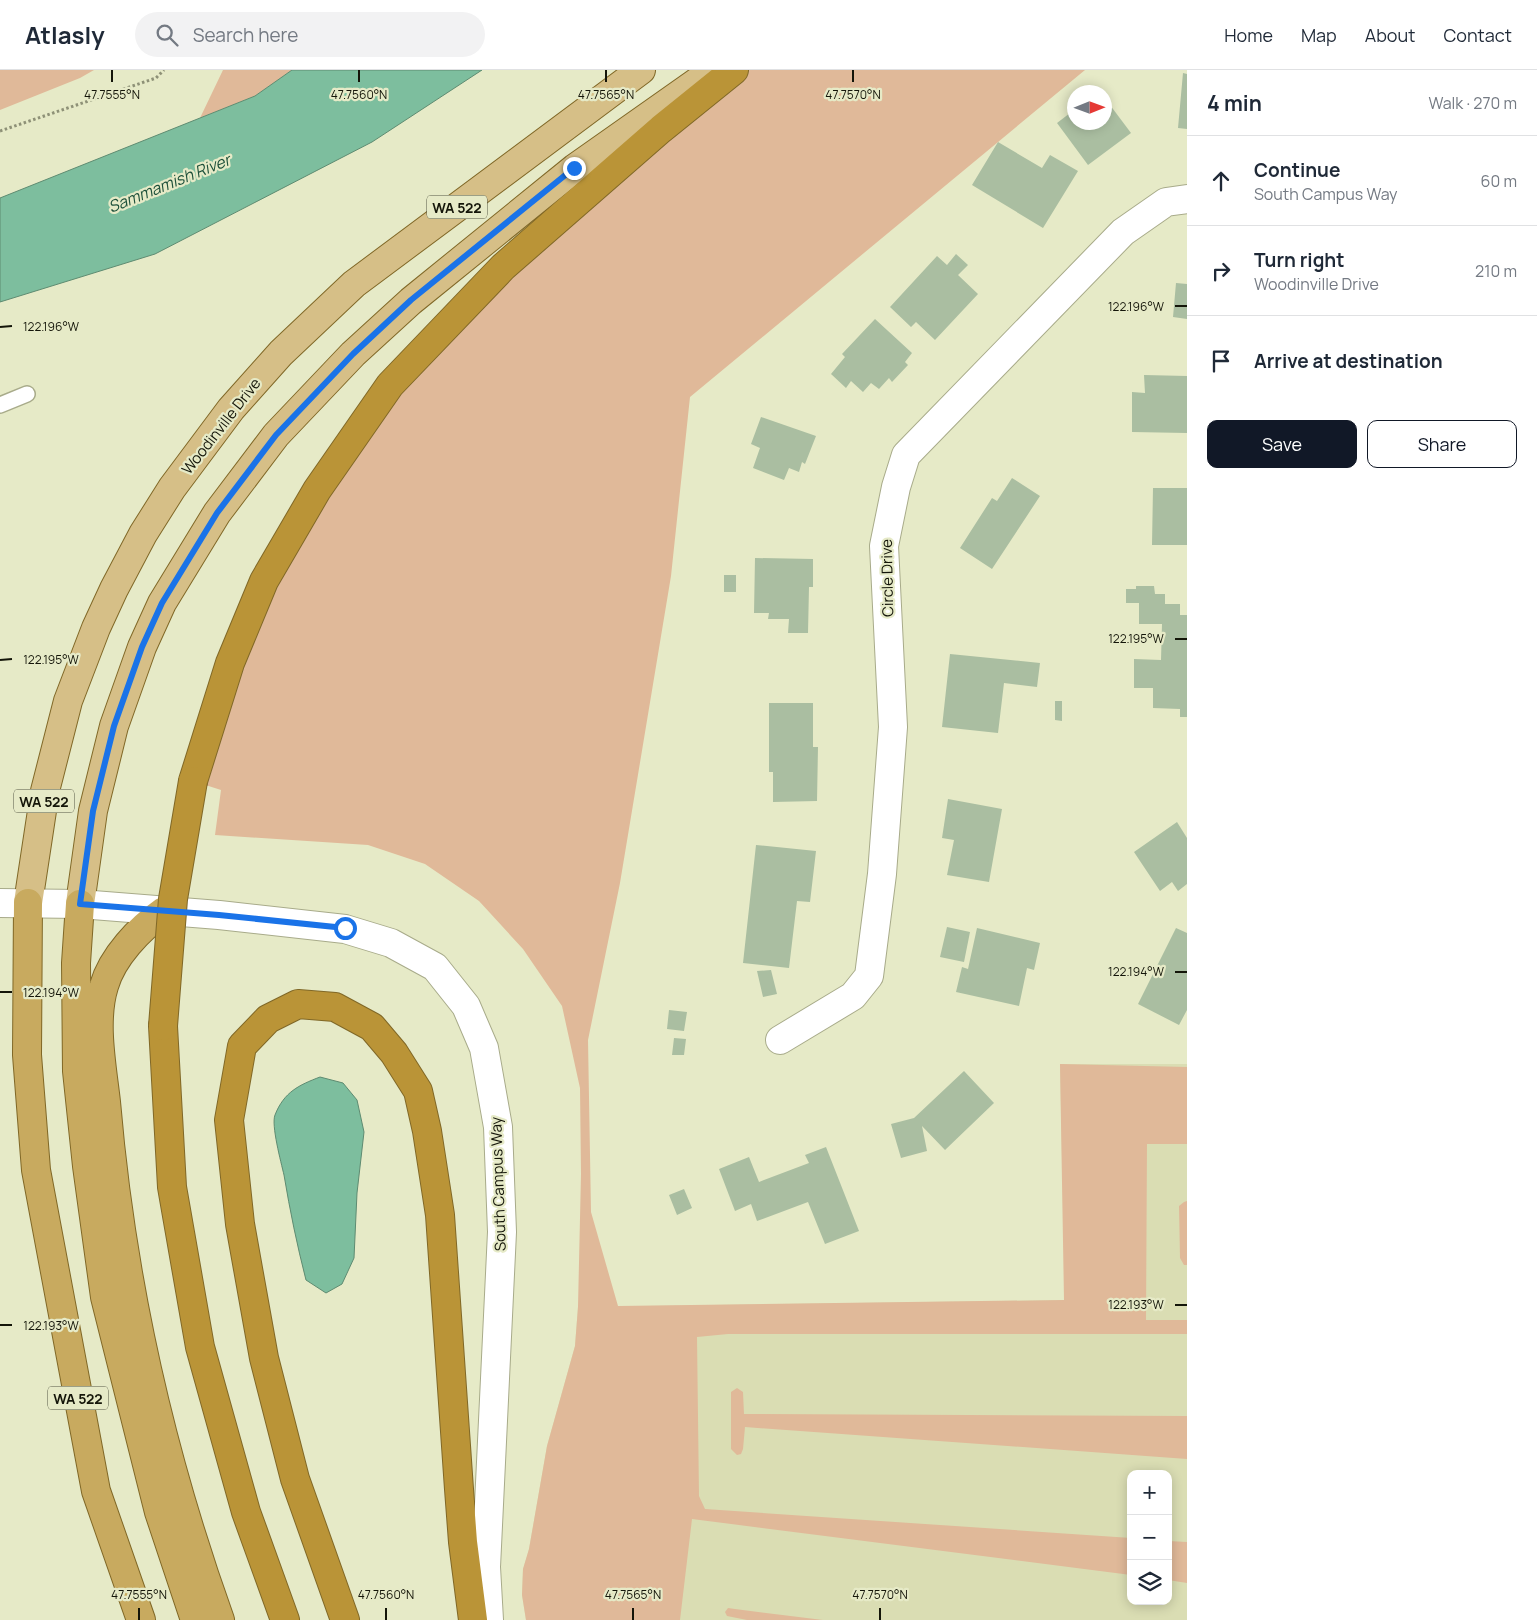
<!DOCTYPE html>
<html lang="en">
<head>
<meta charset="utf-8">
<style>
  body { margin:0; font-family:Manrope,sans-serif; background:#f2f2f3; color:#1f2937 }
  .controls { position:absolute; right:15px; bottom:15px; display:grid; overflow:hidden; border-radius:10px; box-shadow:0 2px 12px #0003 }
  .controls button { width:45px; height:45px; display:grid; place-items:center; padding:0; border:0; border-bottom:1px solid #e0e1e3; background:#fff; color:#1f2937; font:25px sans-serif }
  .compass { position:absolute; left:1067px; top:15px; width:45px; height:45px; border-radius:50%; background:#fff; box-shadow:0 2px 12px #0003; rotate:89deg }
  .stop { position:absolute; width:15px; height:15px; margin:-11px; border:4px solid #1a73e8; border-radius:50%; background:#fff }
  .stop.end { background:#1a73e8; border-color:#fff; box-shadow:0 1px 5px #0008 }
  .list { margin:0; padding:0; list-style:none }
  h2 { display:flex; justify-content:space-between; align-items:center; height:65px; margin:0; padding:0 20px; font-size:21px }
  h2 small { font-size:16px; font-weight:400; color:#747a83 }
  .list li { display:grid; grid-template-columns:32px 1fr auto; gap:15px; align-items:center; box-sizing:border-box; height:90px; padding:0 20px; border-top:1px solid #e0e1e3 }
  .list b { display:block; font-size:19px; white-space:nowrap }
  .list p { margin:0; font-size:16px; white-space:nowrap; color:#747a83 }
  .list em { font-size:16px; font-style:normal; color:#747a83 }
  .actions { display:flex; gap:10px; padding:15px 20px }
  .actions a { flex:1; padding:11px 0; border:1px solid #111827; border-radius:10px; text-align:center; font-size:18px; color:#111827 }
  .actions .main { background:#111827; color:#fff }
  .icon { flex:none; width:28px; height:28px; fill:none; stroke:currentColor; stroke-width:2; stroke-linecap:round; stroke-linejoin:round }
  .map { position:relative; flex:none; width:1187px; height:1550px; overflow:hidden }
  header { display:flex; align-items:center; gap:30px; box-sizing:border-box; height:70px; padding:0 25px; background:#fff; border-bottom:1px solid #e0e1e3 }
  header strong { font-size:24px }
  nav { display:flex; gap:28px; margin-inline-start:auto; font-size:18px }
  .search { width:350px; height:45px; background:#f2f2f3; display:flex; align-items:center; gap:12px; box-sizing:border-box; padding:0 18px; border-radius:28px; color:#747a83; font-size:19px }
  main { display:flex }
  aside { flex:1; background:#fff }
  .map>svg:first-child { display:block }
</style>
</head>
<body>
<header>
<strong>Atlasly</strong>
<div class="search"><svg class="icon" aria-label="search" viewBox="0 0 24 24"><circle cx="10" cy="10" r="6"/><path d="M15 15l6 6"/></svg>Search here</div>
<nav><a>Home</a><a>Map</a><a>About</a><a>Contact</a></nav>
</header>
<main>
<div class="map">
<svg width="1187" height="1550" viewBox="0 0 1187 1550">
  <rect width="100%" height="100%" fill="#e6eac7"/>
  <path fill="#daddb3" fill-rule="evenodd" d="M 1060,994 L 1187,994 L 1187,1550 L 526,1550 L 522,1525 L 523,1499 L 529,1479 L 547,1376 L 575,1276 L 578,1237 L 1065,1230 ZM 1131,1404 L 1168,1404 L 1168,1531 L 1131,1531 Z"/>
  <path fill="#e0b999" d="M 0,0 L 94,0 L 80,8 L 0,40 Z
    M 223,0 L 292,0 L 255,26 L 200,48 Z
    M 734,0 L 1085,0 L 690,327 L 671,506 L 620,813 L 588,970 L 591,1142 L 618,1236 L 1064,1230 L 1060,994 L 1187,997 L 1187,1074 L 1147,1074 L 1146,1250 L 1187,1250 L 1187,1264 L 728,1264 L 697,1267 L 699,1426 L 705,1439 L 1131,1468 L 1131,1505 L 692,1449 L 680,1550 L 526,1550 L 522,1525 L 523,1499 L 529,1479 L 547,1376 L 575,1276 L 578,1237 L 581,1104 L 580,1018 L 562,936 L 523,879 L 479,831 L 425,794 L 368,775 L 215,765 L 221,720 L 193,711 L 230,593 L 390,315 Z
    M 1187,1131 L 1187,1195 L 1184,1195 L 1180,1188 L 1179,1136 L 1184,1132 Z
    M 737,1318 L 743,1322 L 744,1344 L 1187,1346 L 1187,1389 L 745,1357 L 743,1379 L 741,1384 L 737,1385 L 731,1379 L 731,1322 Z
    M 1168,1471 L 1187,1472 L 1187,1513 L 1168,1510 Z
    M 728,1538 L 735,1539 L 823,1550 L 747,1550 L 727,1546 L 725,1542 Z"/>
  <path fill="#7dbe9e" stroke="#5e8b71" d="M 292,0 L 482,0 L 372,72 L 155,184 L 0,232 L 0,128 L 255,26 Z
    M 320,1007 L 343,1013 L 357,1030 L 364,1062 L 357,1123 L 354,1188 L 342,1214 L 326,1223 L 306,1210 C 297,1175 290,1141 284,1105 C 281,1092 271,1055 275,1045 C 284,1022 299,1015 320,1007 Z"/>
  <path fill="#aabea1" d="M 1183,3 L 1187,4 L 1187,59 L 1178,58 Z
    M 1104,27 L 1131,63 L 1088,95 L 1057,53 L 1074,40 L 1074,52 L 1104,52 Z
    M 998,72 L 1042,98 L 1050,85 L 1078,101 L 1043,158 L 972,115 Z
    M 956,184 L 968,195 L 958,205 L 978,224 L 935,270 L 916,252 L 911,257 L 890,237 L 937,186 L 947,195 Z
    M 1176,213 L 1187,214 L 1187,249 L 1173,247 Z
    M 875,249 L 912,283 L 905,292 L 908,295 L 892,312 L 889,308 L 879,319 L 871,313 L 863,322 L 851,311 L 846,318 L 831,304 L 845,287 L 842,284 Z
    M 1144,305 L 1187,306 L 1187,363 L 1132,362 L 1132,322 L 1145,323 Z
    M 761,347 L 816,366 L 805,394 L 802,392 L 799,402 L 789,398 L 784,410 L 753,398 L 760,378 L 751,374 Z
    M 1012,408 L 1040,426 L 992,499 L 960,478 L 992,428 L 997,431 Z
    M 1153,418 L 1187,418 L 1187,475 L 1152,475 Z
    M 755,488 L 813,489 L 813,517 L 809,517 L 808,563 L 788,563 L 789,549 L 768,549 L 769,543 L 754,543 Z
    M 724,505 L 736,505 L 736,522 L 724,522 Z
    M 1136,516 L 1154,516 L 1155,524 L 1165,524 L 1165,534 L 1180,534 L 1180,545 L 1187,545 L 1187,647 L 1180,647 L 1180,639 L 1153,638 L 1153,618 L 1134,618 L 1134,589 L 1161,590 L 1162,554 L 1139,554 L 1139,533 L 1126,533 L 1126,519 L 1136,519 Z
    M 950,584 L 1040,593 L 1037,617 L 1004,613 L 998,663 L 942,657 Z
    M 1055,631 L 1062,631 L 1062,651 L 1055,650 Z
    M 769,633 L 813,633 L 813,677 L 818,677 L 817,731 L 773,732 L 773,702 L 769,702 Z
    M 948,729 L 1002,739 L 989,812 L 947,805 L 954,770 L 942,768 Z
    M 1177,752 L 1187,768 L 1187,814 L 1178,821 L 1172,812 L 1160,821 L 1134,782 Z
    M 756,775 L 816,781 L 810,832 L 797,831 L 789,898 L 743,893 Z
    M 947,857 L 970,862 L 964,892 L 940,887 Z
    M 977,858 L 1040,873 L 1034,900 L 1027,898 L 1019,936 L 956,922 L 962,897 L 968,899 Z
    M 1176,858 L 1187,863 L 1187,940 L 1179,955 L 1138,934 Z
    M 771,900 L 777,924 L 763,927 L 757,901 Z
    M 669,940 L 687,942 L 684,961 L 667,959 Z
    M 674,968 L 686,969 L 684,985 L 672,985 Z
    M 964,1001 L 994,1033 L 945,1080 L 922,1056 L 927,1081 L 901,1088 L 891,1054 L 914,1048 Z
    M 826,1077 L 859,1161 L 825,1174 L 808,1132 L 757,1151 L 751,1134 L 735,1141 L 719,1099 L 749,1087 L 759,1112 L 809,1093 L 805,1085 Z
    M 684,1119 L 692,1138 L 677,1145 L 669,1125 Z"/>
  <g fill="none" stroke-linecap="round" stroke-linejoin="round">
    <g stroke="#a8ab8a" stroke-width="18">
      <path id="service" d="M 0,335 L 27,324"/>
    </g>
    <g stroke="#a8ab8a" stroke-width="30">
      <path id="minor" d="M 780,970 L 853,926 L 869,906 L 882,804 L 893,657 L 884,476 L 896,417 L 906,385 L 1123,162 L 1166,132 L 1187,129"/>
    </g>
    <g stroke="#a8ab8a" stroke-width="30">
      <path id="tertiary" d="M 0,833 L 80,834 L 219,845 L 345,859 L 391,873 L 435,897 L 466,936 L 484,978 L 498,1057 L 502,1162 L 486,1497 L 489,1550"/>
    </g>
    <g stroke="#806827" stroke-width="30">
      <path id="primary" d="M 28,833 L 45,721 L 68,631 L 96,558 L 114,519 L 143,464 L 172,418 L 231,339 L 281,283 L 354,214 L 641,0
        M 80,834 L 93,741 L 114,656 L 142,577 L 162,533 L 217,443 L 276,365 L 353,284 L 411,231 L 575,98 L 714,0"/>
    </g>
    <g stroke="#806827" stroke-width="30">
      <path id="trunk" d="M 28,833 L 27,985 L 36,1100 L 96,1421 L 141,1550
        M 80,834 L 76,893 L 77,1001 L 87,1096 L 105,1227 L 159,1442 L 195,1550
        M 164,841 C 140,858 112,887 104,916 C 93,951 102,996 106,1032 C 121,1209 160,1383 220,1550"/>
    </g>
    <g stroke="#806827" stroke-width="30">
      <path id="motorway" d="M 193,711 L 230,593 L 264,511 L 317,420 L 390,315 L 503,197 L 661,59 L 734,0
        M 163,956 L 172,1117 L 200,1277 L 246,1442 L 285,1550
        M 345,1550 L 295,1409 L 264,1288 L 240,1154 L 229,1050 L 242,976 L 268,949 L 298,934 L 335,937 L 372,957 L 394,983 L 418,1021 L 427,1061 L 440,1145 L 459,1419 L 463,1472 L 473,1550"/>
    </g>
    <path stroke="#8e9177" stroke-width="3" stroke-dasharray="2.5 2.5" stroke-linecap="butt" d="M 0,61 L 156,8 L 164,0"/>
    <use href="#service" stroke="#fff" stroke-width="15"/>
    <use href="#minor" stroke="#fff" stroke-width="28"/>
    <use href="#tertiary" stroke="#fff" stroke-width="28"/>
    <use href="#primary" stroke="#d6bf87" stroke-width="28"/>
    <use href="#trunk" stroke="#c8aa5f" stroke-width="28"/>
    <use href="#motorway" stroke="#ba9437" stroke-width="28"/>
    <g stroke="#806827" stroke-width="30" stroke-linecap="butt">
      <path id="motorway-bridge" d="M 163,956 L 173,829 L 193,711"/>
    </g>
    <use href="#motorway-bridge" stroke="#ba9437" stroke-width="28"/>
  </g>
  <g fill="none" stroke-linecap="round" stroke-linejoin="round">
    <path stroke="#1a73e8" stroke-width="6" d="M 345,858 L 219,845 L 80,834 L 93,741 L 114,656 L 142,577 L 162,533 L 217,443 L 276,365 L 353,284 L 411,230 L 574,98"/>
  </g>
  <path fill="none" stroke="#141509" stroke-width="2" d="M 112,0 L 112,12M 359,0 L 359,12M 606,0 L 606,12M 853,0 L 853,12M 1175,236 L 1187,236M 0,257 L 12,256M 1175,569 L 1187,569M 0,590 L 12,589M 1175,902 L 1187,902M 0,922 L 12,922M 1175,1235 L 1187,1235M 0,1255 L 12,1255M 139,1538 L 139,1550M 386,1538 L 386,1550M 633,1538 L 633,1550M 880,1538 L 880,1550"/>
  <g text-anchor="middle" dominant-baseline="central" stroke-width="4.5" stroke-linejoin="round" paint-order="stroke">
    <g fill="#e6eac7" stroke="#535542" stroke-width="1">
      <rect x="427" y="125.5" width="60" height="23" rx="4"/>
      <rect x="14" y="719.5" width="60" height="23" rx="4"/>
      <rect x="48" y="1316.5" width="60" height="23" rx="4"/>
    </g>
    <g font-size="14" font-weight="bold" fill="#141509">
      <text x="457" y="137">WA 522</text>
      <text x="44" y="731">WA 522</text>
      <text x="78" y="1328">WA 522</text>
    </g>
    <g font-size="15" fill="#141509" stroke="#e6eac7">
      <text transform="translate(221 356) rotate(-52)">Woodinville Drive</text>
      <text transform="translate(887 508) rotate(-91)">Circle Drive</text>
      <text transform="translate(498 1114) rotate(-92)">South Campus Way</text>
    </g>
    <g font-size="16" font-style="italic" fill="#1d503a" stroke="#e6eac7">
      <text transform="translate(169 113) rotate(-22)">Sammamish River</text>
    </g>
  </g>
  <g font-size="12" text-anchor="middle" fill="#141509" stroke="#e6eac7" stroke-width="4.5" stroke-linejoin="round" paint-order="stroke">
    <text x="112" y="29">47.7555°N</text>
    <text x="359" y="29">47.7560°N</text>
    <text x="606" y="29">47.7565°N</text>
    <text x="853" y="29">47.7570°N</text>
    <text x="1136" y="241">122.196°W</text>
    <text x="51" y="261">122.196°W</text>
    <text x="1136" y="573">122.195°W</text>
    <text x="51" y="594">122.195°W</text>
    <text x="1136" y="906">122.194°W</text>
    <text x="51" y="927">122.194°W</text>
    <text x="1136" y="1239">122.193°W</text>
    <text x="51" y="1260">122.193°W</text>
    <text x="139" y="1529">47.7555°N</text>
    <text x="386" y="1529">47.7560°N</text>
    <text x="633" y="1529">47.7565°N</text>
    <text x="880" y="1529">47.7570°N</text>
  </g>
</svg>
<div class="controls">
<button>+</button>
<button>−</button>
<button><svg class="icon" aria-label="layers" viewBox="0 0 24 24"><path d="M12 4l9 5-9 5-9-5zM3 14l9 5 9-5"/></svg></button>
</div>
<svg class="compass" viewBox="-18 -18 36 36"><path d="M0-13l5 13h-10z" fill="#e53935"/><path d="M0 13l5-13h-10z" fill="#747a83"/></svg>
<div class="stop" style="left:345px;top:858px"></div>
<div class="stop end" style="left:574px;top:98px"></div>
</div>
<aside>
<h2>4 min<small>Walk · 270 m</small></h2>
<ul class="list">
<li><svg class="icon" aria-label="ahead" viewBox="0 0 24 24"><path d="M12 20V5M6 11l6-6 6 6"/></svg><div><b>Continue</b><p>South Campus Way</p></div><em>60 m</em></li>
<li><svg class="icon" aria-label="right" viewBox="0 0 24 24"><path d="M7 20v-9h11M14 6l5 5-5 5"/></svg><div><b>Turn right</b><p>Woodinville Drive</p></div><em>210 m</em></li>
<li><svg class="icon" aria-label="arrive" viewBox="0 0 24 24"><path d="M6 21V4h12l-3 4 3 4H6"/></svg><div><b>Arrive at destination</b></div></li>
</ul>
<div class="actions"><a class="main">Save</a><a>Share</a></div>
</aside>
</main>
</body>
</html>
